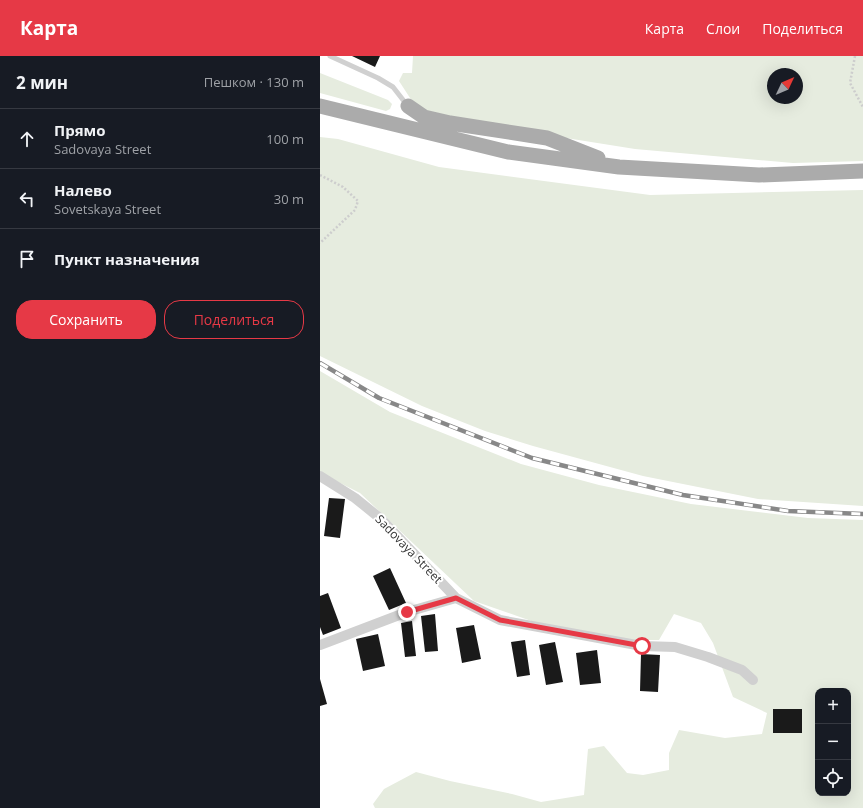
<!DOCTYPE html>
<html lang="ru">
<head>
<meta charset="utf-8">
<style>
  body { margin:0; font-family:"Open Sans",sans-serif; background:#242831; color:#f1f3f6 }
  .controls { position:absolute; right:12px; bottom:12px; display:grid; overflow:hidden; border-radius:8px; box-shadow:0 4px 16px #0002 }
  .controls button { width:36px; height:36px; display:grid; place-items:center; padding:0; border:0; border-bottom:1px solid #363941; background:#171b24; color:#f1f3f6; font:20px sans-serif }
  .compass { position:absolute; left:447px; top:12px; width:36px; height:36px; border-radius:50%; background:#171b24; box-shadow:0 4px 16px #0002; rotate:46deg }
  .stop { position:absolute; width:12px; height:12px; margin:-9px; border:3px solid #e63946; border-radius:50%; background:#fff }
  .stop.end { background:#e63946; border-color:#fff; box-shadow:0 1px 4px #0008 }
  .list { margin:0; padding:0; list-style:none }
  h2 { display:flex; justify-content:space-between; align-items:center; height:52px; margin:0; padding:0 16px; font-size:17px }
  h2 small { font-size:13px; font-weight:400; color:#9ea1a6 }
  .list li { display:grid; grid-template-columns:26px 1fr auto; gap:12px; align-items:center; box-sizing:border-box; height:60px; padding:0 16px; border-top:1px solid #363941 }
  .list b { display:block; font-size:15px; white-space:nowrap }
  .list p { margin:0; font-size:13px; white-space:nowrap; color:#9ea1a6 }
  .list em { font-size:13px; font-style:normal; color:#9ea1a6 }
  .actions { display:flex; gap:8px; padding:12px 16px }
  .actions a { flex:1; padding:9px 0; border:1px solid #e63946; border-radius:16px; text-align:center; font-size:14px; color:#e63946 }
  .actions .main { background:#e63946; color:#fff }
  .icon { flex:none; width:22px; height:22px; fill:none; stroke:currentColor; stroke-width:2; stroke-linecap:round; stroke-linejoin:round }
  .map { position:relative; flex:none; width:543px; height:752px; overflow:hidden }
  header { display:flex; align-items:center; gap:24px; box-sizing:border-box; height:56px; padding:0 20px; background:#e63946; color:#fff }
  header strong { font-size:19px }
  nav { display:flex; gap:22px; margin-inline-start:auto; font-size:14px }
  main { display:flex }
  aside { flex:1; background:#171b24 }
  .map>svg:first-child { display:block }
</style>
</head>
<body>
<header>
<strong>Карта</strong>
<nav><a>Карта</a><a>Слои</a><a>Поделиться</a></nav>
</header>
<main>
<aside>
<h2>2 мин<small>Пешком · 130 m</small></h2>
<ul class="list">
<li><svg class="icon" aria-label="ahead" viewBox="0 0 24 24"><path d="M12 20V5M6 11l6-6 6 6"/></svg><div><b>Прямо</b><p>Sadovaya Street</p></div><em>100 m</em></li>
<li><svg class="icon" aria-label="left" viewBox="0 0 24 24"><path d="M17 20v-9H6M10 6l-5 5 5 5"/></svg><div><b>Налево</b><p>Sovetskaya Street</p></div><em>30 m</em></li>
<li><svg class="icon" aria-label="arrive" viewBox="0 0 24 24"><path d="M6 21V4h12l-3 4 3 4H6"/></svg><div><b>Пункт назначения</b></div></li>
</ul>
<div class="actions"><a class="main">Сохранить</a><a>Поделиться</a></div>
</aside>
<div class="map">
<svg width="543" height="752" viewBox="0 0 543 752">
  <rect width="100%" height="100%" fill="#fff"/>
  <path fill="#e6ecdf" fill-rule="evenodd" d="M 93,0 L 543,0 L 543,105 L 473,107 L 315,93 L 109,60 L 92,45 L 79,25 L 83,17 L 92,17 ZM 453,18 L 477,18 L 477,42 L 453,42 Z
    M 0,17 L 68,44 L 72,48 L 70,53 L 66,55 L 0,37 Z
    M 0,81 L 18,83 L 119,111 L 330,139 L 543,134 L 543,450 L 438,443 L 323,420 L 213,390 L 165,375 L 102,350 L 0,300 Z
    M 0,315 L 70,356 L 201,408 L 279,429 L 371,448 L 488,462 L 543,464 L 543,752 L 55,752 L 53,748 L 64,733 L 96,716 L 130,725 L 192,738 L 221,746 L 264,739 L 268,693 L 284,690 L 307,717 L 323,719 L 349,714 L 349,697 L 359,674 L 405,682 L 442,678 L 447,657 L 413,641 L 393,587 L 381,567 L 354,558 L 339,584 L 313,584 L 217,567 L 154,545 L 40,437 L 0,417 ZM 498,635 L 528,635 L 528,737 L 498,737 Z"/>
  <path fill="#1a1a1a" d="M 32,0 L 60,0 L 55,11 Z
    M 9,442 L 25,443 L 20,482 L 4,480 Z
    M 70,512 L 86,547 L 69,554 L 53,520 Z
    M 8,537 L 21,572 L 3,579 L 0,571 L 0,540 Z
    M 115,558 L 118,595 L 105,596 L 101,560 Z
    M 92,565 L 96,600 L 85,601 L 81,567 Z
    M 154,569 L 161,603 L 142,607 L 136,572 Z
    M 58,578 L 65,610 L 43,615 L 36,583 Z
    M 205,584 L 210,619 L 197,621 L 191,586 Z
    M 235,586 L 243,626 L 226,629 L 219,589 Z
    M 277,594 L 281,627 L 260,629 L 256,597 Z
    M 321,598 L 340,599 L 338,636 L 320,635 Z
    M 0,623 L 7,648 L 0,650 Z
    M 453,653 L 482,653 L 482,677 L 453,677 Z"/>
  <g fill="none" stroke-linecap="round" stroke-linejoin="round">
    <path stroke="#cdcdcd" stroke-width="2.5" stroke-dasharray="2 2" stroke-linecap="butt" d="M 535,0 L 530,27 L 543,51
      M 0,119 L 23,131 L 38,145 L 35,154 L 0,187"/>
    <path stroke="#d0d0d0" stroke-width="5" d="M 10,0 L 58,22 L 73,31 L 87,49"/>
    <path stroke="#d0d0d0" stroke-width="10" d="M 0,420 L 35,442 L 61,463 L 136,542 L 180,564 L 322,590 L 355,591 L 388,601 L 422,614 L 433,624
      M 0,589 L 87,556 L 136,542"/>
    <path stroke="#ababab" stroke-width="15" d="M 0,50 L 188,96 L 299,111 L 439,119 L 543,115
      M 88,50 L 104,61 L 130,67 L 227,82 L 278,102"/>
    <g stroke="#888" stroke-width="4.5">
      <path id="rail" d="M 0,307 L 59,342 L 212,402 L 363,439 L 468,455 L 543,458"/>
    </g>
    <use href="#rail" stroke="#fff" stroke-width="3" stroke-dasharray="9" stroke-linecap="butt"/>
  </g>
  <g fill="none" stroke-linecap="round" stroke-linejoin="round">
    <path stroke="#e63946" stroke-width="5" d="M 87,556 L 136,542 L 180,564 L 322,590"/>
  </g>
  <g text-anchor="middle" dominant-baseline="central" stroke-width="4" stroke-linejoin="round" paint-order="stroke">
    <g font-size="12" fill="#333" stroke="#fff">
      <text transform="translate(89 493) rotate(46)">Sadovaya Street</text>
    </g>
  </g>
</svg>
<div class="controls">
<button>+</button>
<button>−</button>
<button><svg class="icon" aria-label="locate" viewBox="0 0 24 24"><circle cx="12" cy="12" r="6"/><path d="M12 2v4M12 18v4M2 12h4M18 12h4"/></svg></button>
</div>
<svg class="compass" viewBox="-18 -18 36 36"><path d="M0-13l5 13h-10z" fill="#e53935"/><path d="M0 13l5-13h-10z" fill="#9ea1a6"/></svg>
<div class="stop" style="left:322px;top:590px"></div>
<div class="stop end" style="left:87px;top:556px"></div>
</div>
</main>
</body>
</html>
